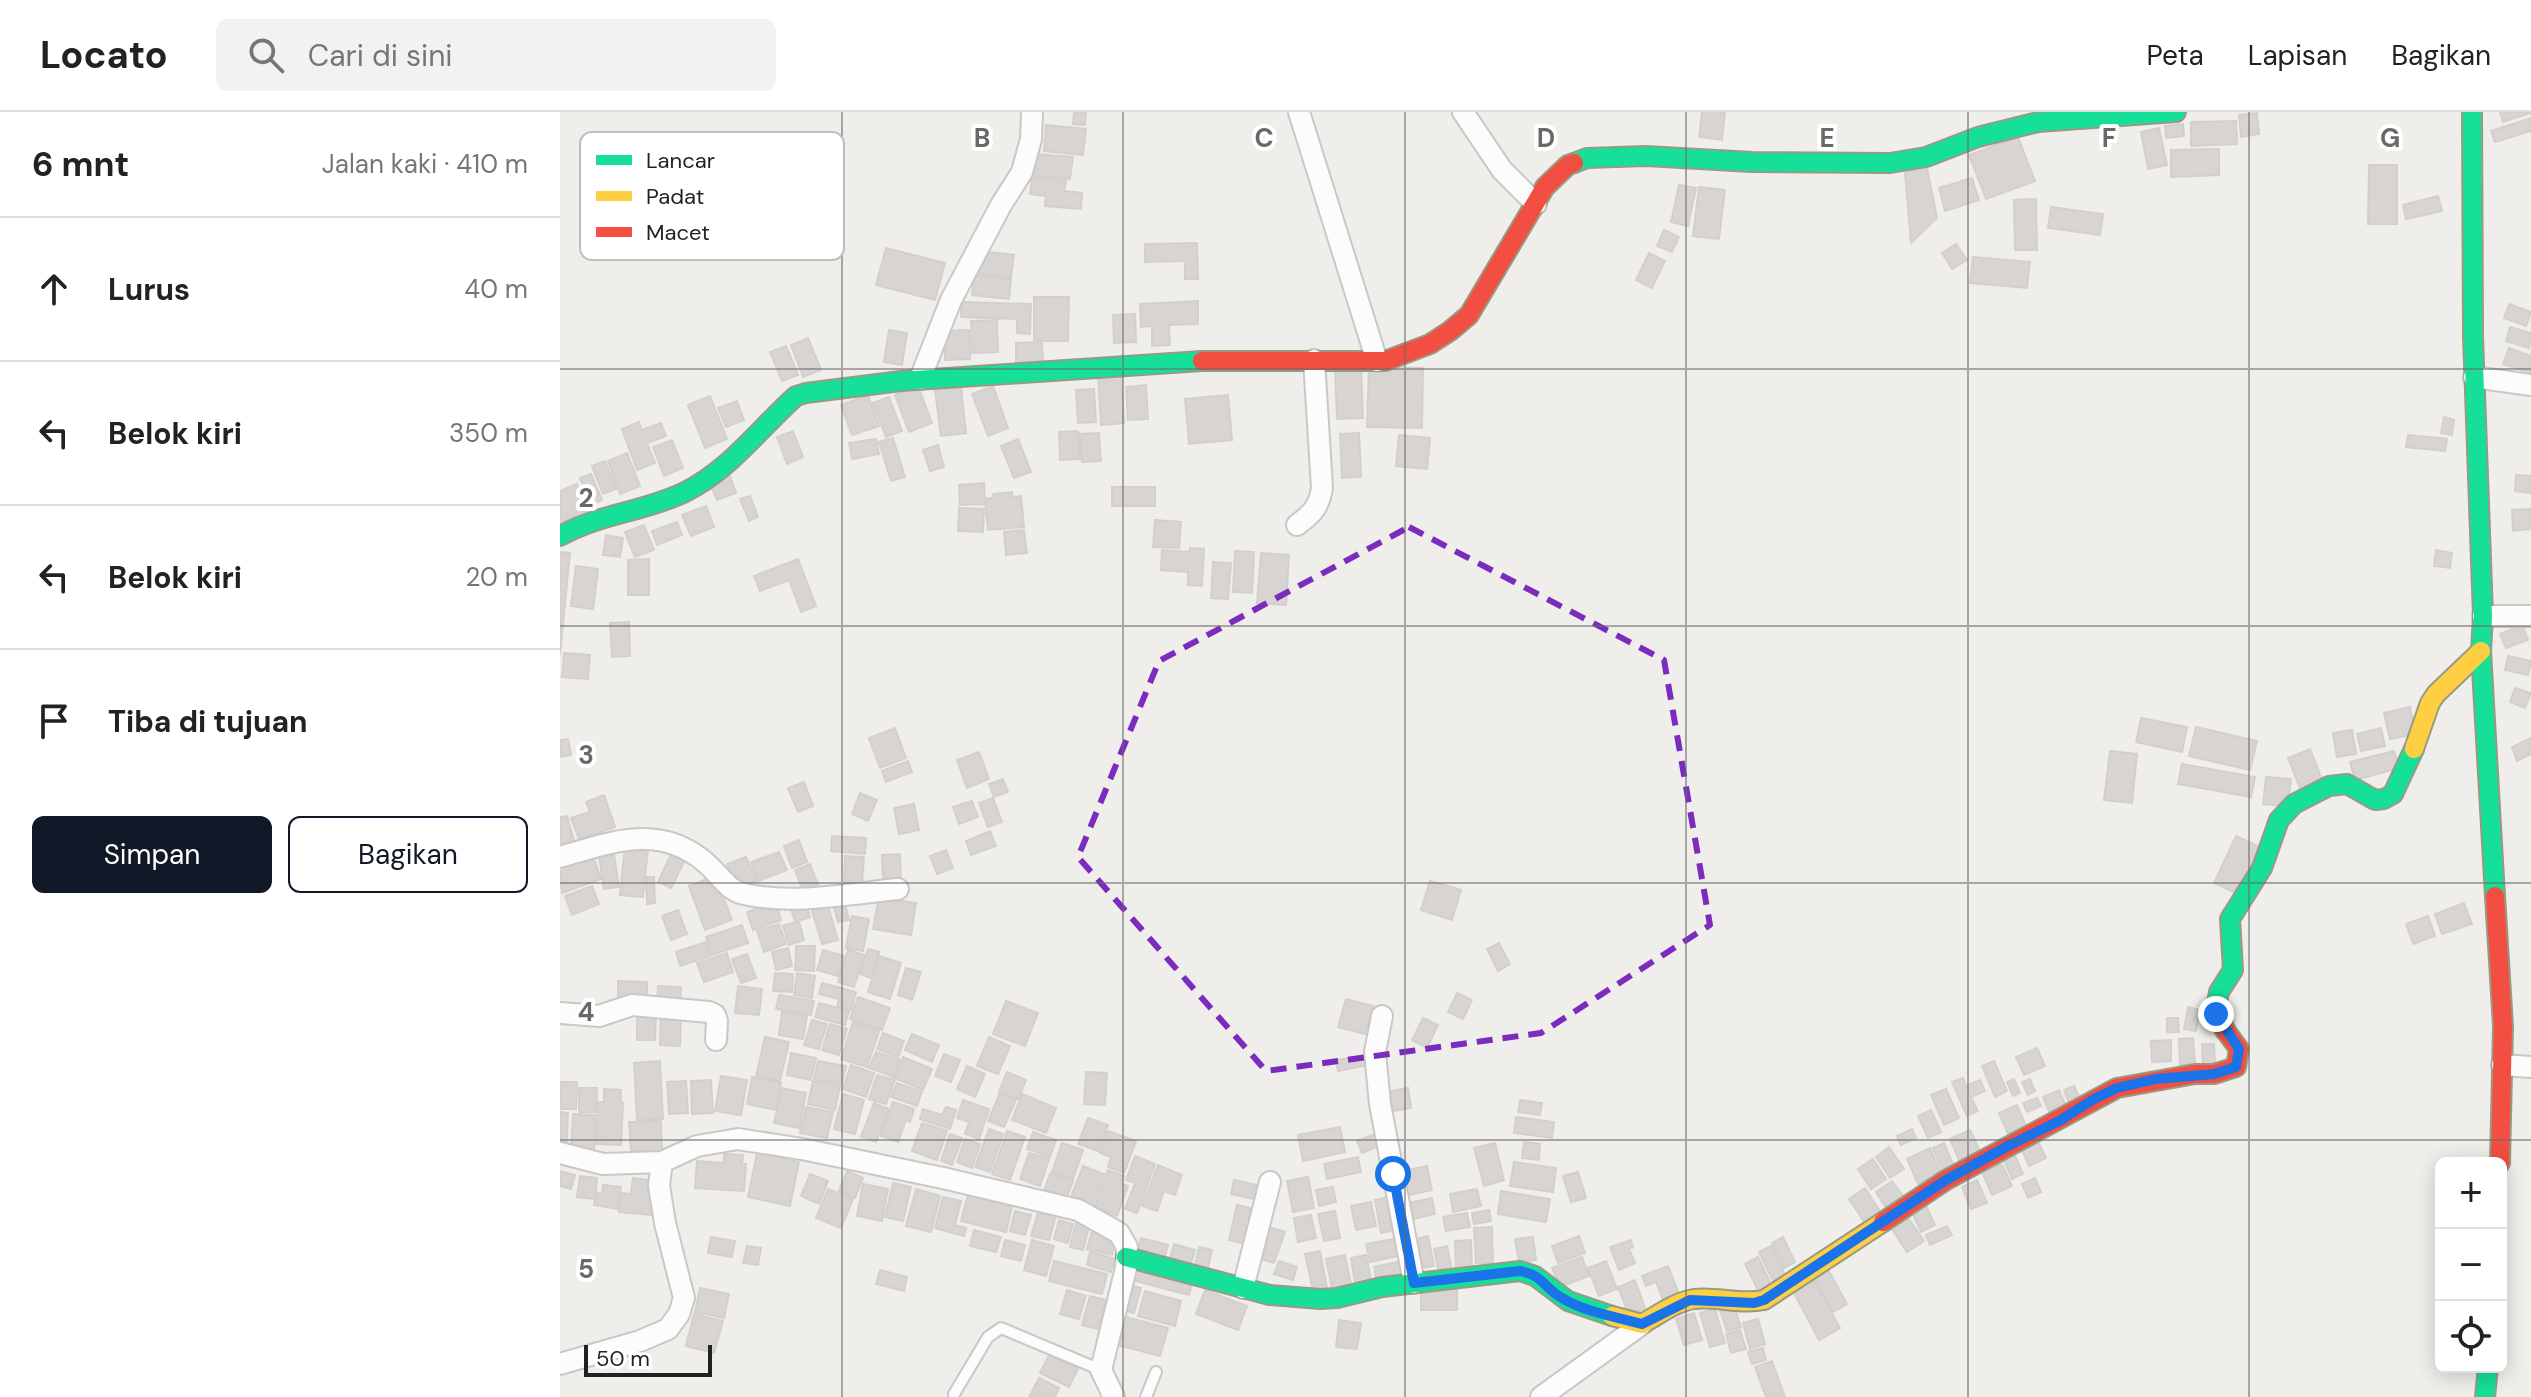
<!DOCTYPE html>
<html lang="id">
<head>
<meta charset="utf-8">
<style>
  body { margin:0; font-family:"DM Sans",sans-serif; background:#f2f2f2; color:#222 }
  .controls { position:absolute; right:24px; bottom:24px; display:grid; overflow:hidden; border-radius:12px; box-shadow:0 4px 20px #0003 }
  .controls button { width:72px; height:72px; display:grid; place-items:center; padding:0; border:0; border-bottom:2px solid #e0e0e0; background:#fff; color:#222; font:40px sans-serif }
  .scale { position:absolute; left:24px; bottom:20px; width:128px; box-sizing:border-box; padding-left:8px; border:4px solid #222; border-top:0; font-size:22px; line-height:28px; white-space:nowrap; color:#222; -webkit-text-stroke:6px #fff; paint-order:stroke }
  .stop { position:absolute; width:24px; height:24px; margin:-18px; border:6px solid #1a73e8; border-radius:50%; background:#fff }
  .stop.end { background:#1a73e8; border-color:#fff; box-shadow:0 2px 8px #0008 }
  .list { margin:0; padding:0; list-style:none }
  h2 { display:flex; justify-content:space-between; align-items:center; height:104px; margin:0; padding:0 32px; font-size:34px }
  h2 small { font-size:26px; font-weight:400; color:#767676 }
  .list li { display:grid; grid-template-columns:52px 1fr auto; gap:24px; align-items:center; box-sizing:border-box; height:144px; padding:0 32px; border-top:2px solid #e0e0e0 }
  .list b { display:block; font-size:30px; white-space:nowrap }
  .list em { font-size:26px; font-style:normal; color:#767676 }
  .actions { display:flex; gap:16px; padding:24px 32px }
  .actions a { flex:1; padding:18px 0; border:2px solid #111827; border-radius:12px; text-align:center; font-size:28px; color:#111827 }
  .actions .main { background:#111827; color:#fff }
  .icon { flex:none; width:44px; height:44px; fill:none; stroke:currentColor; stroke-width:2; stroke-linecap:round; stroke-linejoin:round }
  .map { position:relative; flex:none; width:1971px; height:1285px; overflow:hidden }
  header { display:flex; align-items:center; gap:48px; box-sizing:border-box; height:112px; padding:0 40px; background:#fff; border-bottom:2px solid #e0e0e0 }
  header strong { font-size:38px }
  nav { display:flex; gap:44px; margin-inline-start:auto; font-size:28px }
  .search { width:560px; height:72px; background:#f2f2f2; display:flex; align-items:center; gap:20px; box-sizing:border-box; padding:0 28px; border-radius:12px; color:#767676; font-size:30px }
  main { display:flex }
  aside { flex:1; background:#fff }
  .map>svg:first-child { display:block }
</style>
</head>
<body>
<header>
<strong>Locato</strong>
<div class="search"><svg class="icon" aria-label="search" viewBox="0 0 24 24"><circle cx="10" cy="10" r="6"/><path d="M15 15l6 6"/></svg>Cari di sini</div>
<nav><a>Peta</a><a>Lapisan</a><a>Bagikan</a></nav>
</header>
<main>
<aside>
<h2>6 mnt<small>Jalan kaki · 410 m</small></h2>
<ul class="list">
<li><svg class="icon" aria-label="ahead" viewBox="0 0 24 24"><path d="M12 20V5M6 11l6-6 6 6"/></svg><div><b>Lurus</b></div><em>40 m</em></li>
<li><svg class="icon" aria-label="left" viewBox="0 0 24 24"><path d="M17 20v-9H6M10 6l-5 5 5 5"/></svg><div><b>Belok kiri</b></div><em>350 m</em></li>
<li><svg class="icon" aria-label="left" viewBox="0 0 24 24"><path d="M17 20v-9H6M10 6l-5 5 5 5"/></svg><div><b>Belok kiri</b></div><em>20 m</em></li>
<li><svg class="icon" aria-label="arrive" viewBox="0 0 24 24"><path d="M6 21V4h12l-3 4 3 4H6"/></svg><div><b>Tiba di tujuan</b></div></li>
</ul>
<div class="actions"><a class="main">Simpan</a><a>Bagikan</a></div>
</aside>
<div class="map">
<svg width="1971" height="1285" viewBox="0 0 1971 1285">
  <rect width="100%" height="100%" fill="#f0eeeb"/>
  <path fill="#d7d4d2" stroke="#d3d0cc" stroke-width="2" d="M 514,0 L 526,0 L 525,13 L 513,12 Z
    M 1142,0 L 1165,0 L 1162,28 L 1139,25 Z
    M 1940,0 L 1971,0 L 1971,1 L 1943,10 Z
    M 1697,1 L 1699,22 L 1681,25 L 1679,3 Z
    M 1971,6 L 1971,19 L 1935,30 L 1931,19 Z
    M 1676,9 L 1677,32 L 1631,34 L 1631,10 Z
    M 1623,12 L 1624,24 L 1606,26 L 1605,14 Z
    M 486,13 L 526,17 L 523,43 L 484,39 Z
    M 1599,16 L 1607,53 L 1588,57 L 1581,20 Z
    M 1458,25 L 1475,69 L 1426,87 L 1409,43 Z
    M 1659,37 L 1659,63 L 1611,65 L 1611,38 Z
    M 475,42 L 513,45 L 510,67 L 473,64 Z
    M 1366,51 L 1377,106 L 1351,131 L 1345,61 Z
    M 1809,53 L 1837,53 L 1837,112 L 1808,112 Z
    M 472,66 L 506,69 L 504,79 L 522,81 L 521,97 L 485,94 L 486,84 L 470,82 Z
    M 1412,66 L 1419,88 L 1385,99 L 1379,76 Z
    M 1119,73 L 1136,76 L 1128,114 L 1111,110 Z
    M 1139,75 L 1165,78 L 1159,127 L 1133,124 Z
    M 1878,84 L 1882,99 L 1846,107 L 1843,93 Z
    M 1476,87 L 1477,138 L 1455,138 L 1454,88 Z
    M 1491,95 L 1543,102 L 1540,123 L 1488,116 Z
    M 1104,118 L 1119,125 L 1112,140 L 1097,134 Z
    M 637,131 L 638,167 L 625,167 L 625,149 L 585,150 L 585,132 Z
    M 1396,132 L 1407,148 L 1392,157 L 1382,141 Z
    M 326,136 L 385,151 L 375,188 L 316,173 Z
    M 419,139 L 454,143 L 451,165 L 417,162 Z
    M 1089,141 L 1105,149 L 1092,176 L 1076,168 Z
    M 1413,145 L 1470,150 L 1467,176 L 1410,171 Z
    M 414,164 L 451,167 L 449,187 L 412,183 Z
    M 474,185 L 509,185 L 508,229 L 474,229 Z
    M 638,189 L 638,212 L 609,213 L 610,233 L 592,234 L 592,214 L 581,215 L 580,192 Z
    M 401,190 L 471,192 L 470,222 L 457,221 L 457,207 L 401,205 Z
    M 1949,192 L 1971,200 L 1966,214 L 1944,206 Z
    M 575,202 L 576,230 L 554,231 L 553,203 Z
    M 437,208 L 438,240 L 412,241 L 411,209 Z
    M 1950,215 L 1971,221 L 1969,236 L 1946,229 Z
    M 329,218 L 347,221 L 342,253 L 324,250 Z
    M 409,218 L 410,247 L 385,248 L 384,219 Z
    M 248,226 L 261,258 L 243,265 L 231,233 Z
    M 482,230 L 483,251 L 456,251 L 456,231 Z
    M 226,234 L 238,263 L 222,269 L 210,240 Z
    M 1949,236 L 1971,244 L 1971,261 L 1943,252 Z
    M 801,254 L 803,306 L 777,307 L 775,255 Z
    M 809,255 L 863,256 L 862,316 L 807,315 Z
    M 561,261 L 564,311 L 541,313 L 538,263 Z
    M 586,273 L 588,307 L 568,308 L 566,275 Z
    M 358,274 L 372,311 L 349,320 L 335,283 Z
    M 433,274 L 448,316 L 428,324 L 412,282 Z
    M 401,275 L 406,321 L 381,324 L 375,278 Z
    M 534,277 L 536,310 L 518,311 L 516,278 Z
    M 308,283 L 319,314 L 292,323 L 281,293 Z
    M 668,283 L 672,328 L 629,332 L 625,287 Z
    M 150,284 L 167,327 L 145,336 L 128,293 Z
    M 329,285 L 342,319 L 326,325 L 313,291 Z
    M 177,289 L 184,308 L 166,315 L 158,296 Z
    M 1884,305 L 1894,308 L 1892,323 L 1881,321 Z
    M 79,310 L 82,318 L 101,311 L 106,324 L 87,331 L 95,351 L 77,358 L 62,317 Z
    M 233,319 L 243,345 L 227,352 L 217,325 Z
    M 518,319 L 520,347 L 500,348 L 499,320 Z
    M 539,321 L 541,349 L 522,350 L 520,322 Z
    M 799,321 L 801,365 L 782,366 L 780,322 Z
    M 839,323 L 870,326 L 867,357 L 836,354 Z
    M 1848,323 L 1887,327 L 1885,339 L 1846,335 Z
    M 333,326 L 345,365 L 331,369 L 319,330 Z
    M 316,327 L 319,342 L 292,347 L 289,331 Z
    M 458,327 L 471,360 L 454,366 L 441,334 Z
    M 112,328 L 123,356 L 104,364 L 93,335 Z
    M 378,333 L 384,355 L 370,359 L 363,338 Z
    M 67,341 L 80,374 L 60,382 L 48,349 Z
    M 45,349 L 56,377 L 43,382 L 32,354 Z
    M 31,362 L 42,388 L 31,393 L 20,366 Z
    M 1956,363 L 1971,364 L 1971,381 L 1955,379 Z
    M 170,364 L 176,381 L 157,388 L 150,372 Z
    M 424,371 L 425,392 L 400,393 L 399,373 Z
    M 17,372 L 28,400 L 0,410 L 0,379 Z
    M 552,375 L 595,375 L 595,394 L 552,394 Z
    M 452,380 L 452,385 L 461,384 L 464,415 L 428,418 L 425,387 L 434,386 L 433,382 Z
    M 190,384 L 198,405 L 189,409 L 180,387 Z
    M 146,394 L 154,415 L 131,424 L 122,403 Z
    M 399,396 L 424,397 L 423,420 L 398,419 Z
    M 1971,397 L 1971,417 L 1953,419 L 1952,398 Z
    M 595,408 L 621,410 L 619,436 L 593,435 Z
    M 117,410 L 122,423 L 97,433 L 92,419 Z
    M 84,413 L 94,438 L 75,445 L 65,420 Z
    M 464,418 L 467,441 L 446,443 L 444,420 Z
    M 46,423 L 63,426 L 60,445 L 43,443 Z
    M 630,436 L 644,437 L 642,474 L 628,473 L 628,460 L 601,458 L 602,438 L 630,440 Z
    M 1876,438 L 1892,441 L 1890,456 L 1874,454 Z
    M 675,439 L 694,440 L 692,481 L 673,480 Z
    M 0,440 L 10,441 L 0,543 Z
    M 701,441 L 729,443 L 726,493 L 697,491 Z
    M 89,447 L 89,483 L 68,483 L 68,448 Z
    M 238,447 L 256,494 L 241,500 L 229,468 L 200,479 L 194,464 Z
    M 653,450 L 671,451 L 668,487 L 651,486 Z
    M 16,454 L 38,457 L 33,497 L 11,494 Z
    M 69,510 L 70,544 L 52,545 L 50,511 Z
    M 1962,513 L 1968,528 L 1946,536 L 1940,522 Z
    M 4,541 L 30,543 L 28,567 L 2,565 Z
    M 1948,544 L 1971,549 L 1968,563 L 1945,558 Z
    M 1955,576 L 1971,581 L 1965,596 L 1950,590 Z
    M 1850,595 L 1856,622 L 1830,627 L 1824,601 Z
    M 1581,606 L 1627,615 L 1622,640 L 1576,630 Z
    M 1636,615 L 1697,629 L 1690,658 L 1629,644 Z
    M 335,616 L 346,646 L 320,656 L 309,626 Z
    M 1821,616 L 1825,634 L 1801,639 L 1797,622 Z
    M 1792,618 L 1796,642 L 1777,645 L 1773,621 Z
    M 1971,626 L 1971,642 L 1957,649 L 1952,635 Z
    M 8,627 L 11,643 L 0,645 L 0,628 Z
    M 1750,637 L 1763,670 L 1741,679 L 1728,646 Z
    M 1550,639 L 1577,642 L 1572,691 L 1544,688 Z
    M 1834,639 L 1839,656 L 1795,668 L 1790,650 Z
    M 419,640 L 429,667 L 407,676 L 397,648 Z
    M 348,649 L 352,660 L 326,670 L 322,659 Z
    M 1622,652 L 1695,665 L 1691,685 L 1618,672 Z
    M 1706,665 L 1731,667 L 1728,694 L 1703,692 Z
    M 443,667 L 448,680 L 434,685 L 429,672 Z
    M 244,670 L 253,694 L 238,700 L 228,676 Z
    M 300,681 L 317,688 L 308,709 L 292,702 Z
    M 44,683 L 55,715 L 19,727 L 11,706 L 30,700 L 26,690 Z
    M 433,686 L 442,710 L 428,715 L 419,691 Z
    M 412,689 L 418,705 L 399,712 L 393,695 Z
    M 354,692 L 359,718 L 339,722 L 334,696 Z
    M 7,704 L 14,729 L 0,733 L 0,705 Z
    M 430,719 L 436,734 L 411,743 L 406,729 Z
    M 272,724 L 306,726 L 305,742 L 271,739 Z
    M 1676,724 L 1702,736 L 1680,783 L 1654,771 Z
    M 239,728 L 247,750 L 232,756 L 224,734 Z
    M 65,734 L 88,737 L 83,785 L 60,783 Z
    M 53,736 L 59,775 L 44,777 L 38,738 Z
    M 113,738 L 127,744 L 111,776 L 98,770 Z
    M 386,738 L 393,756 L 377,762 L 370,744 Z
    M 219,740 L 227,758 L 198,769 L 191,750 Z
    M 18,742 L 22,751 L 34,747 L 41,767 L 2,781 L 0,759 L 3,758 L 0,750 Z
    M 340,742 L 341,766 L 323,767 L 322,743 Z
    M 285,744 L 304,745 L 302,772 L 284,770 Z
    M 186,745 L 196,769 L 177,777 L 167,752 Z
    M 250,752 L 258,773 L 243,779 L 235,758 Z
    M 155,764 L 172,808 L 145,818 L 129,774 Z
    M 86,765 L 94,765 L 95,791 L 87,792 Z
    M 870,769 L 901,778 L 892,808 L 861,798 Z
    M 32,774 L 39,792 L 12,803 L 5,784 Z
    M 319,785 L 356,791 L 351,823 L 313,817 Z
    M 244,786 L 250,805 L 235,810 L 229,790 Z
    M 266,787 L 278,828 L 262,832 L 250,792 Z
    M 215,790 L 221,808 L 193,818 L 187,800 Z
    M 1904,791 L 1912,812 L 1882,822 L 1875,802 Z
    M 285,792 L 289,808 L 278,810 L 274,795 Z
    M 118,798 L 127,822 L 111,828 L 102,804 Z
    M 292,804 L 309,807 L 303,839 L 286,836 Z
    M 1868,804 L 1875,824 L 1853,832 L 1846,812 Z
    M 239,809 L 244,828 L 229,833 L 223,814 Z
    M 219,812 L 226,832 L 204,840 L 197,819 Z
    M 182,813 L 188,831 L 152,843 L 146,825 Z
    M 146,830 L 150,844 L 120,854 L 116,840 Z
    M 939,831 L 950,852 L 938,859 L 927,837 Z
    M 236,834 L 255,834 L 254,859 L 235,858 Z
    M 228,836 L 232,854 L 216,858 L 212,840 Z
    M 308,837 L 319,840 L 311,866 L 300,862 Z
    M 263,838 L 284,844 L 278,864 L 257,858 Z
    M 288,838 L 304,843 L 294,875 L 278,870 Z
    M 167,841 L 173,860 L 144,870 L 137,851 Z
    M 187,842 L 196,866 L 181,871 L 172,847 Z
    M 319,844 L 341,851 L 330,887 L 308,880 Z
    M 346,856 L 361,860 L 352,888 L 338,883 Z
    M 215,861 L 233,862 L 232,880 L 213,879 Z
    M 237,861 L 255,864 L 252,886 L 234,883 Z
    M 58,869 L 87,870 L 87,888 L 58,887 Z
    M 262,871 L 296,880 L 291,898 L 277,894 L 279,887 L 259,882 Z
    M 98,874 L 121,875 L 120,894 L 97,893 Z
    M 178,874 L 202,877 L 199,903 L 175,901 Z
    M 897,881 L 912,888 L 903,907 L 888,900 Z
    M 219,883 L 254,889 L 251,903 L 216,897 Z
    M 298,885 L 330,896 L 322,918 L 290,907 Z
    M 786,887 L 813,894 L 805,922 L 778,915 Z
    M 446,889 L 478,901 L 465,934 L 433,922 Z
    M 259,891 L 289,899 L 285,913 L 255,905 Z
    M 1628,895 L 1640,898 L 1636,919 L 1624,917 Z
    M 101,900 L 121,900 L 120,934 L 100,933 Z
    M 222,900 L 247,904 L 243,927 L 219,923 Z
    M 77,903 L 96,904 L 95,928 L 77,928 Z
    M 863,906 L 878,913 L 867,936 L 852,928 Z
    M 1607,906 L 1618,906 L 1619,920 L 1607,920 Z
    M 252,908 L 267,912 L 259,937 L 244,933 Z
    M 293,910 L 319,919 L 307,955 L 281,947 Z
    M 270,912 L 287,917 L 279,943 L 262,938 Z
    M 323,921 L 344,929 L 338,945 L 317,937 Z
    M 352,922 L 379,933 L 372,950 L 345,938 Z
    M 205,925 L 229,930 L 220,969 L 196,964 Z
    M 429,925 L 450,934 L 438,962 L 417,954 Z
    M 1633,926 L 1635,952 L 1620,953 L 1619,927 Z
    M 1611,928 L 1611,949 L 1592,950 L 1591,929 Z
    M 1642,932 L 1654,932 L 1655,952 L 1643,952 Z
    M 1477,936 L 1485,954 L 1464,963 L 1456,945 Z
    M 316,940 L 340,948 L 334,965 L 309,956 Z
    M 231,941 L 256,946 L 251,968 L 227,963 Z
    M 384,942 L 400,948 L 391,970 L 375,964 Z
    M 807,943 L 808,953 L 778,959 L 776,948 Z
    M 343,945 L 372,957 L 363,978 L 334,966 Z
    M 100,949 L 103,1007 L 77,1008 L 74,951 Z
    M 258,949 L 286,954 L 282,972 L 254,967 Z
    M 1434,949 L 1447,979 L 1435,985 L 1422,954 Z
    M 291,953 L 314,961 L 306,985 L 283,977 Z
    M 407,954 L 425,962 L 415,985 L 397,977 Z
    M 447,960 L 466,968 L 458,987 L 439,980 Z
    M 526,960 L 547,961 L 545,993 L 524,992 Z
    M 317,963 L 335,968 L 326,992 L 309,987 Z
    M 161,964 L 187,968 L 181,1003 L 155,999 Z
    M 192,965 L 221,971 L 216,998 L 187,992 Z
    M 1403,966 L 1406,974 L 1420,968 L 1425,979 L 1411,985 L 1418,999 L 1407,1004 L 1392,970 Z
    M 1454,967 L 1460,981 L 1453,984 L 1447,970 Z
    M 1470,967 L 1475,979 L 1468,983 L 1462,970 Z
    M 151,968 L 153,1001 L 132,1002 L 131,969 Z
    M 126,969 L 128,1001 L 109,1002 L 107,970 Z
    M 253,969 L 280,974 L 275,998 L 248,992 Z
    M 0,970 L 17,970 L 16,997 L 0,997 Z
    M 337,971 L 362,980 L 357,994 L 331,985 Z
    M 1514,974 L 1521,989 L 1510,994 L 1504,978 Z
    M 19,976 L 37,976 L 36,1000 L 19,1000 Z
    M 222,976 L 246,981 L 239,1016 L 214,1011 Z
    M 848,976 L 851,996 L 833,999 L 830,979 Z
    M 44,977 L 61,978 L 61,991 L 63,991 L 61,1033 L 36,1032 L 38,990 L 44,990 Z
    M 1386,977 L 1399,1006 L 1384,1013 L 1371,983 Z
    M 1499,978 L 1508,999 L 1492,1006 L 1483,985 Z
    M 440,981 L 456,988 L 444,1015 L 428,1009 Z
    M 283,982 L 304,988 L 295,1022 L 274,1017 Z
    M 462,982 L 496,996 L 486,1021 L 452,1008 Z
    M 1477,986 L 1481,994 L 1467,1000 L 1463,991 Z
    M 403,988 L 429,997 L 419,1027 L 405,1022 L 409,1010 L 397,1006 Z
    M 960,988 L 982,991 L 980,1003 L 958,1000 Z
    M 333,990 L 354,997 L 350,1010 L 346,1008 L 338,1030 L 321,1024 Z
    M 314,991 L 329,997 L 316,1030 L 301,1025 Z
    M 1457,993 L 1466,1014 L 1448,1022 L 1439,1001 Z
    M 246,995 L 273,1000 L 267,1026 L 240,1021 Z
    M 386,995 L 396,998 L 390,1017 L 360,1007 L 363,997 L 382,1003 Z
    M 1371,998 L 1381,1020 L 1368,1026 L 1358,1004 Z
    M 0,1000 L 8,1001 L 7,1030 L 0,1029 Z
    M 13,1002 L 35,1003 L 34,1039 L 11,1038 Z
    M 956,1005 L 994,1010 L 992,1026 L 954,1021 Z
    M 528,1006 L 548,1013 L 538,1039 L 518,1032 Z
    M 101,1009 L 102,1039 L 71,1040 L 69,1010 Z
    M 362,1011 L 387,1019 L 377,1048 L 352,1039 Z
    M 780,1015 L 785,1040 L 743,1049 L 738,1023 Z
    M 429,1017 L 443,1022 L 430,1060 L 415,1055 Z
    M 1352,1017 L 1356,1026 L 1341,1033 L 1337,1024 Z
    M 1410,1018 L 1420,1039 L 1399,1048 L 1390,1027 Z
    M 447,1019 L 465,1025 L 450,1068 L 432,1062 Z
    M 548,1019 L 576,1029 L 564,1061 L 548,1055 L 551,1045 L 540,1041 Z
    M 473,1020 L 496,1028 L 490,1045 L 467,1037 Z
    M 817,1021 L 822,1033 L 802,1041 L 797,1029 Z
    M 390,1022 L 402,1026 L 392,1053 L 381,1049 Z
    M 405,1027 L 420,1032 L 412,1056 L 397,1050 Z
    M 1478,1029 L 1486,1046 L 1469,1054 L 1461,1036 Z
    M 964,1030 L 980,1032 L 979,1048 L 962,1046 Z
    M 502,1031 L 523,1038 L 513,1067 L 492,1060 Z
    M 935,1031 L 944,1068 L 924,1074 L 914,1036 Z
    M 1384,1031 L 1393,1052 L 1382,1057 L 1373,1036 Z
    M 1329,1035 L 1344,1057 L 1330,1066 L 1316,1045 Z
    M 1370,1036 L 1381,1061 L 1358,1072 L 1347,1047 Z
    M 197,1041 L 239,1050 L 230,1094 L 188,1085 Z
    M 469,1041 L 489,1047 L 480,1074 L 460,1067 Z
    M 1454,1041 L 1463,1062 L 1452,1067 L 1443,1046 Z
    M 164,1042 L 183,1043 L 182,1052 L 186,1052 L 184,1079 L 135,1076 L 137,1049 L 164,1051 Z
    M 575,1044 L 595,1052 L 577,1101 L 565,1097 L 575,1071 L 566,1068 Z
    M 798,1045 L 801,1060 L 767,1067 L 764,1052 Z
    M 1313,1047 L 1326,1067 L 1311,1077 L 1298,1057 Z
    M 954,1050 L 996,1056 L 993,1080 L 950,1074 Z
    M 1442,1052 L 1452,1074 L 1432,1083 L 1422,1060 Z
    M 598,1053 L 622,1063 L 615,1083 L 604,1079 L 597,1099 L 582,1094 Z
    M 523,1054 L 544,1062 L 532,1093 L 511,1085 Z
    M 867,1054 L 872,1078 L 848,1083 L 843,1059 Z
    M 548,1058 L 564,1064 L 561,1072 L 568,1074 L 557,1104 L 534,1095 Z
    M 0,1059 L 15,1063 L 11,1077 L 0,1074 Z
    M 287,1059 L 303,1066 L 295,1086 L 279,1079 Z
    M 1018,1060 L 1026,1086 L 1011,1090 L 1003,1064 Z
    M 250,1062 L 268,1069 L 259,1092 L 241,1084 Z
    M 490,1062 L 513,1069 L 505,1090 L 483,1082 Z
    M 20,1064 L 37,1066 L 35,1087 L 17,1085 Z
    M 748,1065 L 754,1096 L 733,1100 L 727,1069 Z
    M 73,1066 L 95,1069 L 91,1103 L 59,1100 L 61,1081 L 71,1082 Z
    M 1475,1066 L 1481,1080 L 1468,1086 L 1462,1072 Z
    M 674,1068 L 702,1074 L 699,1088 L 671,1082 Z
    M 1417,1068 L 1427,1091 L 1411,1097 L 1402,1075 Z
    M 1332,1069 L 1344,1085 L 1327,1097 L 1316,1080 Z
    M 333,1071 L 351,1075 L 343,1109 L 325,1105 Z
    M 303,1072 L 328,1077 L 322,1109 L 297,1104 Z
    M 43,1073 L 61,1075 L 58,1097 L 34,1093 L 36,1081 L 42,1082 Z
    M 773,1075 L 776,1090 L 759,1094 L 756,1078 Z
    M 1305,1076 L 1321,1101 L 1305,1111 L 1289,1087 Z
    M 268,1077 L 293,1087 L 281,1116 L 256,1106 Z
    M 356,1077 L 380,1084 L 371,1120 L 346,1114 Z
    M 917,1077 L 921,1094 L 893,1100 L 890,1082 Z
    M 941,1079 L 990,1087 L 986,1110 L 938,1102 Z
    M 408,1083 L 452,1095 L 446,1120 L 401,1109 Z
    M 833,1084 L 839,1117 L 821,1121 L 815,1088 Z
    M 383,1085 L 401,1089 L 395,1113 L 406,1116 L 404,1124 L 375,1116 Z
    M 872,1086 L 875,1102 L 848,1108 L 844,1092 Z
    M 1364,1089 L 1375,1113 L 1361,1120 L 1350,1096 Z
    M 811,1090 L 816,1114 L 796,1118 L 791,1094 Z
    M 677,1093 L 698,1098 L 690,1133 L 669,1128 Z
    M 929,1098 L 931,1109 L 914,1112 L 912,1101 Z
    M 455,1099 L 471,1103 L 465,1123 L 450,1119 Z
    M 775,1099 L 780,1126 L 764,1129 L 758,1102 Z
    M 478,1100 L 496,1104 L 489,1128 L 471,1124 Z
    M 1344,1100 L 1364,1129 L 1347,1140 L 1328,1111 Z
    M 907,1101 L 910,1115 L 886,1119 L 883,1105 Z
    M 751,1103 L 756,1126 L 738,1130 L 734,1106 Z
    M 499,1108 L 513,1112 L 508,1131 L 494,1127 Z
    M 516,1111 L 529,1115 L 523,1138 L 510,1135 Z
    M 1387,1114 L 1392,1123 L 1370,1133 L 1366,1123 Z
    M 708,1115 L 725,1120 L 714,1151 L 698,1146 Z
    M 932,1115 L 933,1151 L 916,1151 L 914,1116 Z
    M 414,1118 L 441,1125 L 436,1140 L 410,1134 Z
    M 532,1119 L 557,1125 L 552,1143 L 527,1137 Z
    M 868,1124 L 874,1154 L 856,1157 L 850,1128 Z
    M 1019,1124 L 1025,1141 L 998,1151 L 992,1134 Z
    M 151,1125 L 175,1129 L 172,1145 L 148,1141 Z
    M 973,1125 L 976,1148 L 959,1150 L 955,1127 Z
    M 1223,1125 L 1235,1150 L 1224,1156 L 1212,1131 Z
    M 581,1126 L 608,1133 L 603,1151 L 576,1145 Z
    M 839,1126 L 842,1143 L 810,1150 L 806,1132 Z
    M 445,1128 L 465,1133 L 461,1149 L 441,1144 Z
    M 472,1128 L 494,1134 L 486,1164 L 464,1158 Z
    M 911,1128 L 912,1158 L 896,1159 L 895,1129 Z
    M 1071,1128 L 1073,1135 L 1069,1137 L 1075,1151 L 1059,1158 L 1050,1135 Z
    M 614,1132 L 635,1138 L 629,1159 L 608,1153 Z
    M 187,1134 L 201,1136 L 198,1153 L 183,1151 Z
    M 887,1134 L 893,1163 L 880,1166 L 874,1137 Z
    M 1211,1134 L 1226,1165 L 1214,1171 L 1199,1140 Z
    M 639,1135 L 652,1138 L 647,1160 L 634,1158 Z
    M 760,1139 L 767,1176 L 753,1179 L 745,1142 Z
    M 530,1140 L 555,1147 L 551,1160 L 527,1153 Z
    M 785,1143 L 791,1172 L 772,1176 L 766,1147 Z
    M 806,1143 L 811,1168 L 795,1171 L 791,1146 Z
    M 1022,1145 L 1029,1164 L 1000,1175 L 992,1156 Z
    M 1198,1145 L 1211,1172 L 1198,1178 L 1185,1152 Z
    M 494,1149 L 547,1162 L 542,1182 L 489,1169 Z
    M 572,1149 L 634,1165 L 629,1183 L 568,1167 Z
    M 719,1149 L 737,1155 L 733,1168 L 714,1162 Z
    M 842,1149 L 845,1164 L 817,1169 L 814,1155 Z
    M 1046,1149 L 1057,1177 L 1039,1184 L 1028,1156 Z
    M 1108,1154 L 1119,1182 L 1103,1188 L 1096,1170 L 1086,1174 L 1082,1164 Z
    M 320,1158 L 347,1165 L 344,1179 L 316,1172 Z
    M 1269,1159 L 1287,1192 L 1273,1200 L 1255,1167 Z
    M 1075,1168 L 1086,1199 L 1070,1206 L 1058,1175 Z
    M 1254,1169 L 1280,1216 L 1259,1228 L 1234,1181 Z
    M 566,1172 L 581,1176 L 574,1201 L 559,1197 Z
    M 861,1175 L 897,1176 L 897,1198 L 861,1198 Z
    M 140,1176 L 169,1182 L 164,1206 L 135,1200 Z
    M 507,1178 L 526,1184 L 519,1207 L 500,1202 Z
    M 645,1178 L 687,1194 L 678,1218 L 636,1202 Z
    M 585,1179 L 621,1189 L 615,1214 L 578,1204 Z
    M 530,1184 L 546,1188 L 538,1217 L 522,1213 Z
    M 1174,1194 L 1181,1215 L 1167,1219 L 1160,1198 Z
    M 1155,1197 L 1165,1231 L 1150,1235 L 1140,1201 Z
    M 1134,1201 L 1142,1228 L 1124,1233 L 1116,1207 Z
    M 134,1202 L 163,1209 L 154,1241 L 126,1234 Z
    M 562,1204 L 608,1216 L 600,1244 L 554,1232 Z
    M 1198,1207 L 1205,1232 L 1190,1237 L 1183,1211 Z
    M 779,1208 L 801,1211 L 797,1237 L 776,1235 Z
    M 1180,1218 L 1186,1237 L 1171,1241 L 1166,1222 Z
    M 1203,1236 L 1206,1248 L 1192,1252 L 1188,1240 Z
    M 491,1239 L 520,1253 L 509,1275 L 480,1261 Z
    M 1212,1249 L 1225,1285 L 1206,1285 L 1195,1255 Z
    M 479,1266 L 499,1276 L 495,1285 L 469,1285 Z"/>
  <g fill="none" stroke-linecap="round" stroke-linejoin="round">
    <g stroke="#c9c8c7" stroke-width="14">
      <path id="lane" d="M 394,1282 L 428,1225 L 441,1216 L 541,1258
        M 586,1285 L 596,1260"/>
    </g>
    <g stroke="#c9c8c7" stroke-width="24">
      <path id="street" d="M 739,0 L 817,249
        M 903,0 L 942,58 L 976,92
        M 1914,265 L 1971,273
        M 360,267 L 391,188 L 441,93 L 462,60 L 471,27 L 472,0
        M 737,413 C 752,402 759,395 762,376 L 754,248
        M 1923,504 L 1971,504
        M 0,745 C 52,730 100,711 146,751 C 158,761 168,779 184,782 C 233,793 289,782 338,777
        M 0,901 L 39,904 L 72,893 L 149,900 L 155,903 L 157,909 L 156,928
        M 822,904 L 815,940 L 820,992 L 854,1171
        M 1942,953 L 1971,955
        M 0,1041 L 43,1052 L 102,1050 L 137,1034 L 178,1027 L 242,1037 L 383,1066 L 518,1098 L 559,1121 L 567,1135 L 566,1156 L 541,1258 L 554,1285
        M 683,1176 L 710,1070
        M 0,1252 L 80,1229 L 108,1217 L 119,1202 L 124,1186 L 105,1111 L 99,1073 L 102,1050
        M 981,1285 L 1082,1212"/>
    </g>
    <g stroke="#999a82" stroke-width="22">
      <path id="fast" d="M 1912,0 L 1913,224 L 1923,504 L 1921,539 L 1935,784
        M 1014,51 L 1027,46 L 1086,44 L 1192,50 L 1330,51 L 1366,45 L 1418,25 L 1478,10 L 1616,0
        M 0,424 C 39,402 83,400 123,381 C 169,359 199,317 236,284 L 246,281 L 341,269 L 642,249
        M 1665,918 L 1656,896 L 1659,880 L 1673,858 L 1670,807 L 1702,756 L 1719,708 L 1734,692 L 1769,674 L 1787,672 L 1815,688 L 1824,687 L 1833,682 L 1854,637
        M 566,1145 L 710,1183 L 760,1187 L 777,1186 L 822,1175 L 960,1159 L 975,1164 L 1008,1189 L 1052,1204
        M 1925,1285 L 1928,1255"/>
    </g>
    <g stroke="#999a82" stroke-width="22">
      <path id="slow" d="M 1854,637 L 1870,591 L 1876,582 L 1921,539
        M 1052,1204 L 1082,1212 C 1098,1203 1115,1190 1134,1187 C 1157,1184 1180,1193 1204,1188 L 1323,1110"/>
    </g>
    <g stroke="#999a82" stroke-width="22">
      <path id="jam" d="M 642,249 L 825,249 L 870,232 L 890,219 L 909,203 L 985,75 L 1008,53 L 1014,51
        M 1935,784 L 1943,914 L 1940,1051
        M 1323,1110 L 1386,1068 L 1557,976 L 1635,962 L 1654,962 L 1676,955 L 1679,937 L 1665,918"/>
    </g>
    <use href="#lane" stroke="#fdfcfc" stroke-width="10"/>
    <use href="#street" stroke="#fdfcfc" stroke-width="20"/>
    <use href="#fast" stroke="#16e098" stroke-width="18"/>
    <use href="#slow" stroke="#ffcf43" stroke-width="18"/>
    <use href="#jam" stroke="#f24e42" stroke-width="18"/>
  </g>
  <g fill="none" stroke-linecap="round" stroke-linejoin="round">
    <path stroke="#1a73e8" stroke-width="10" d="M 833,1062 L 854,1171 L 960,1159 C 983,1163 984,1176 1002,1186 C 1025,1200 1056,1205 1082,1212 L 1130,1188 L 1194,1191 L 1204,1188 L 1386,1068 L 1448,1034 L 1499,1009 L 1534,987 L 1557,976 L 1596,967 L 1654,962 L 1676,955 L 1679,937 L 1656,902"/>
  </g>
  <path fill="none" stroke="#7b2cbf" stroke-width="6" stroke-dasharray="16 10" stroke-linejoin="round" d="M 849,415 L 1104,548 L 1150,813 L 981,921 L 706,959 L 518,745 L 599,549 Z"/>
  <path fill="none" stroke="#6a6968" stroke-width="2" stroke-opacity="0.55" d="M 282,0 L 282,1285M 563,0 L 563,1285M 845,0 L 845,1285M 1126,0 L 1126,1285M 1408,0 L 1408,1285M 1689,0 L 1689,1285M 0,257 L 1971,257M 0,514 L 1971,514M 0,771 L 1971,771M 0,1028 L 1971,1028"/>
  <rect x="20" y="20" width="264" height="128" rx="12" fill="#fff" stroke="#bdbdbd" stroke-width="2"/>
  <rect x="36" y="43" width="36" height="10" fill="#16e098"/>
  <rect x="36" y="79" width="36" height="10" fill="#ffcf43"/>
  <rect x="36" y="115" width="36" height="10" fill="#f24e42"/>
  <g font-size="22" fill="#222">
    <text x="86" y="56">Lancar</text>
    <text x="86" y="92">Padat</text>
    <text x="86" y="128">Macet</text>
  </g>
  <g font-size="26" text-anchor="middle" font-weight="bold" fill="#6a6968" stroke="#fff" stroke-width="8" stroke-linejoin="round" paint-order="stroke">
    <text x="422" y="35">B</text>
    <text x="704" y="35">C</text>
    <text x="986" y="35">D</text>
    <text x="1267" y="35">E</text>
    <text x="1549" y="35">F</text>
    <text x="1830" y="35">G</text>
    <text x="26" y="395">2</text>
    <text x="26" y="652">3</text>
    <text x="26" y="909">4</text>
    <text x="26" y="1166">5</text>
  </g>
</svg>
<div class="controls">
<button>+</button>
<button>−</button>
<button><svg class="icon" aria-label="locate" viewBox="0 0 24 24"><circle cx="12" cy="12" r="6"/><path d="M12 2v4M12 18v4M2 12h4M18 12h4"/></svg></button>
</div>
<div class="scale">50 m</div>
<div class="stop" style="left:833px;top:1062px"></div>
<div class="stop end" style="left:1656px;top:902px"></div>
</div>
</main>
</body>
</html>
